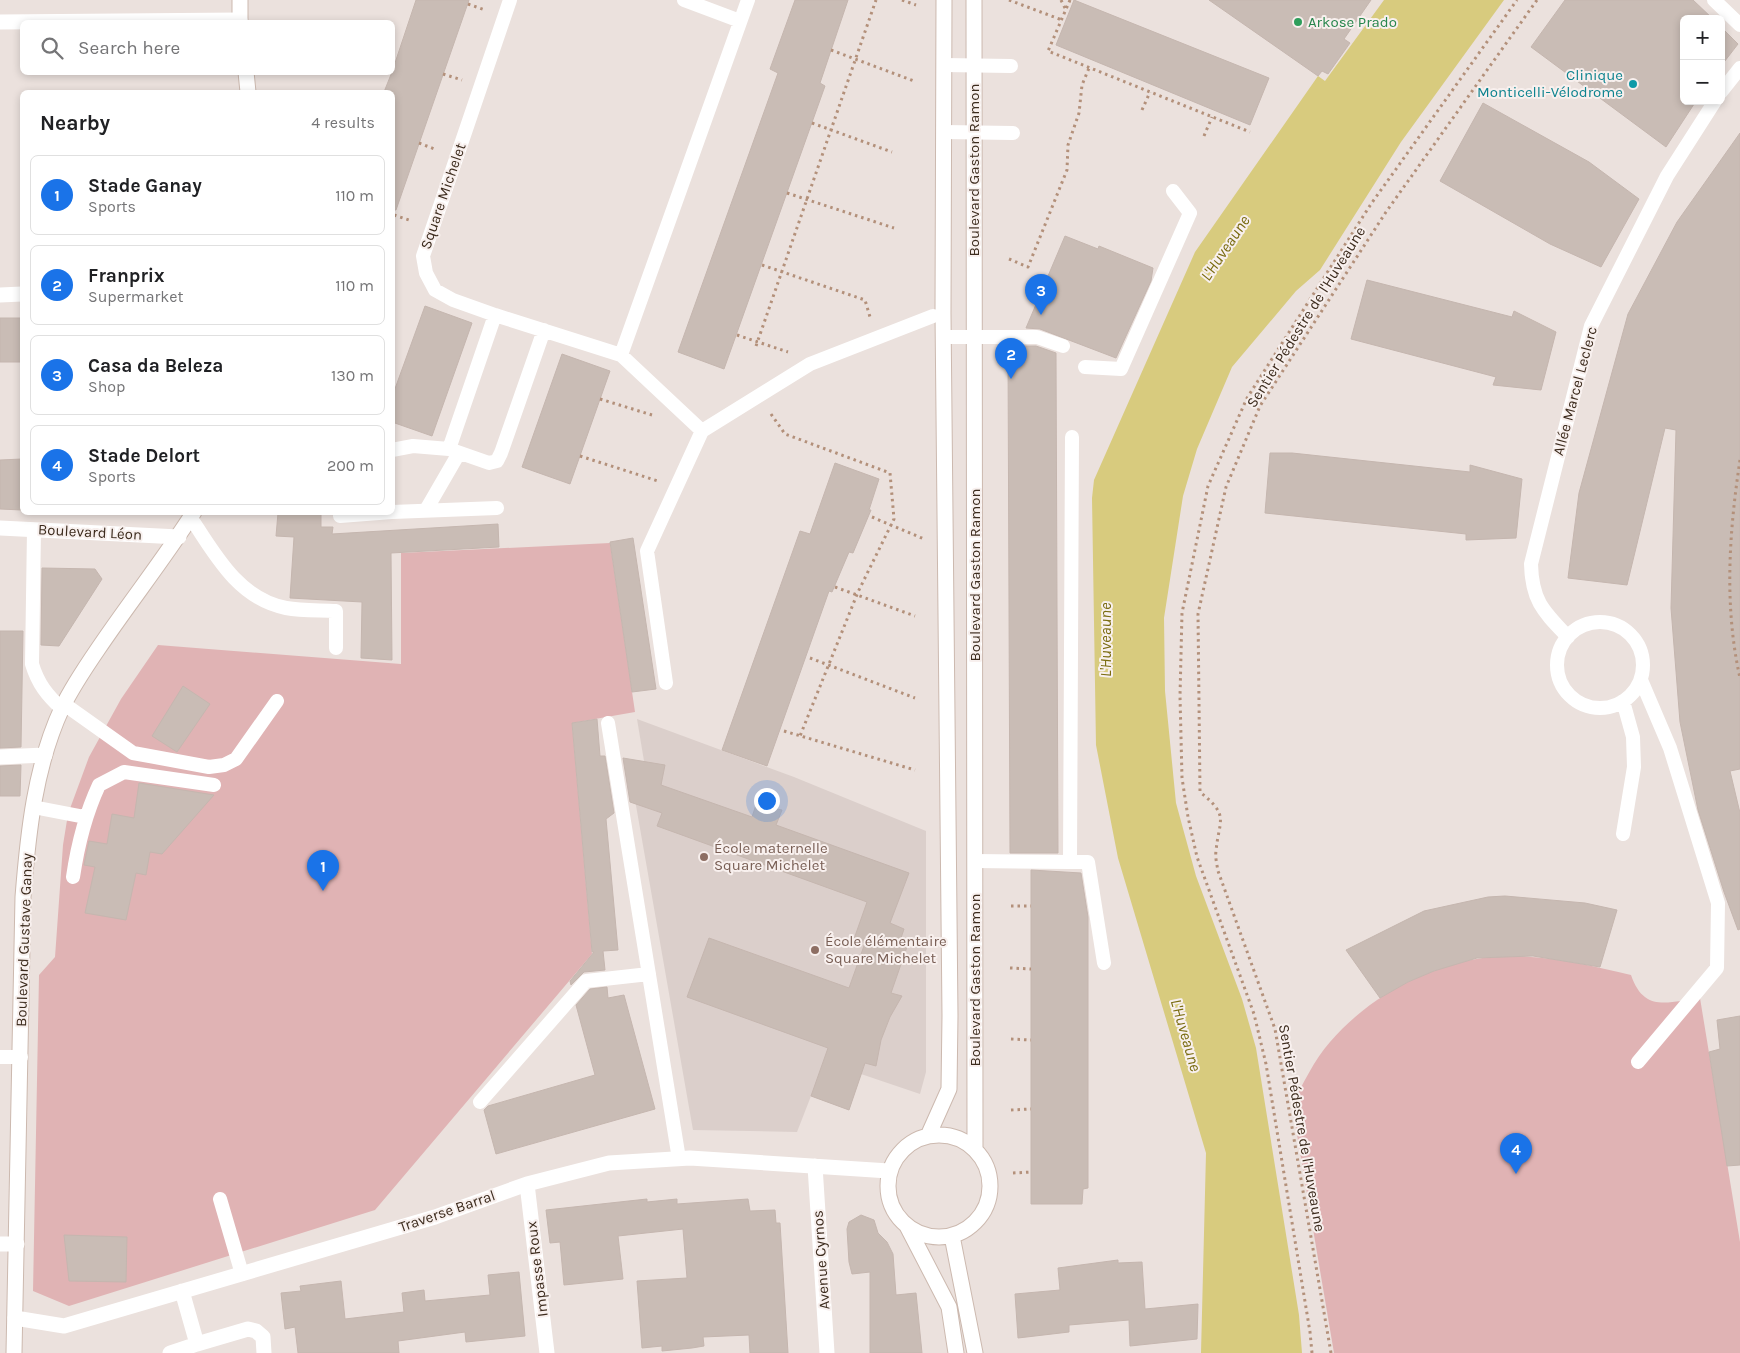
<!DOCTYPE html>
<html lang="en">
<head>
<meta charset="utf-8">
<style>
  body { margin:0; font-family:Karla,sans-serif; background:#f6f6f6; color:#202124 }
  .controls { position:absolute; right:15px; top:15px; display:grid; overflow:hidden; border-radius:8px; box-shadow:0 2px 8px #0003 }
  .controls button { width:45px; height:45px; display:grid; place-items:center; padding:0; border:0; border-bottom:1px solid #e0e0e0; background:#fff; color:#202124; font:25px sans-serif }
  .you { position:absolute; left:766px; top:800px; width:18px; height:18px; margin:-12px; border:4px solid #fff; border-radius:50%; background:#1a73e8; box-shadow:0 0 0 8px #1a73e833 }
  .badge { display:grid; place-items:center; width:32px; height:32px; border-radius:50%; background:#1a73e8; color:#fff; font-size:16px; font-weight:700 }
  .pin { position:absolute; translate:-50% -41px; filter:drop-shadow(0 1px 2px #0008) }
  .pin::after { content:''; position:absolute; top:26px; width:18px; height:15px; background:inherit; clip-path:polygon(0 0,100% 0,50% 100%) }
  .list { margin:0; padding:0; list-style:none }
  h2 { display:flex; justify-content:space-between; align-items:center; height:65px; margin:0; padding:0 20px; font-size:21px }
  h2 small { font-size:16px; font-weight:400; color:#757577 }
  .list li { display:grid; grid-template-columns:32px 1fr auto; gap:15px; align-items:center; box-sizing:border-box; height:80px; margin:0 10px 10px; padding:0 10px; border:1px solid #e0e0e0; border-radius:8px }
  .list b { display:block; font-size:19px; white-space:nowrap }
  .list p { margin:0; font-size:16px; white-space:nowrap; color:#757577 }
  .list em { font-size:16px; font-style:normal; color:#757577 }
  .icon { flex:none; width:28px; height:28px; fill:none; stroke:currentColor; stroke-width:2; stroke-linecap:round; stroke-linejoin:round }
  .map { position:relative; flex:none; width:1740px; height:1353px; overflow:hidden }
  .search { position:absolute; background:#fff; box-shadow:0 2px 8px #0003; left:20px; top:20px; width:375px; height:55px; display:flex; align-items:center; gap:12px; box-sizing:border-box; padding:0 18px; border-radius:8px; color:#757577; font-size:19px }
  .panel { position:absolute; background:#fff; box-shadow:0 2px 8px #0003; left:20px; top:90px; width:375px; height:425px; border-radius:8px }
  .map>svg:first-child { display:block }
</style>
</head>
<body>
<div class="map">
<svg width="1740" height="1353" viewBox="0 0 1740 1353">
  <rect width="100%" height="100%" fill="#ebe1dd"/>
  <path fill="#dbcfcb" d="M 637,719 L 794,777 L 926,831 L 926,1072 L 920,1094 L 861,1074 L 849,1110 L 811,1096 L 797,1132 L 693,1130 L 628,760 L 644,761 Z"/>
  <path fill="#e0b3b4" d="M 610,543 L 635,712 L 572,723 L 592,954 L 375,1210 L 69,1306 L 33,1291 L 39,975 L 55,957 L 63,845 L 68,814 L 89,757 L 121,699 L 158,645 L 401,664 L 401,553 Z
    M 1497,956 C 1546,955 1585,964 1631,975 C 1644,1013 1668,1002 1700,998 L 1740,1242 L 1740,1353 L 1334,1353 L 1292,1105 C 1303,1084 1314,1060 1330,1042 C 1371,994 1435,962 1497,956 Z"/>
  <path fill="#d8cb7e" d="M 1384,0 L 1504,0 L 1401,142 L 1320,270 L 1296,291 L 1232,367 L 1197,449 L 1183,496 L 1164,618 L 1165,691 L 1176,803 L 1196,876 L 1242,999 L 1256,1048 L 1299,1315 L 1302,1353 L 1201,1353 L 1206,1153 L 1118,858 L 1096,745 L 1092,498 L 1094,480 L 1195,252 L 1318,76 L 1325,81 Z"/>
  <path fill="#c9bcb5" stroke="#c5b6af" d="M 416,0 L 469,0 L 396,210 L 392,210 L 392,92 L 384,92 L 392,72 Z
    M 795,0 L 848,0 L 820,83 L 825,86 L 724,369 L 678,352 L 778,73 L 770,69 Z
    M 1074,0 L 1269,78 L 1250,125 L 1056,45 Z
    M 1209,0 L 1371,0 L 1344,39 L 1350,43 L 1328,74 L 1322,71 L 1318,76 Z
    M 1565,0 L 1693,0 L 1713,19 L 1684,19 L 1684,101 L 1696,101 L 1666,147 L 1531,47 Z
    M 1721,27 L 1738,44 L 1721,66 Z
    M 1483,103 L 1589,162 L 1639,199 L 1601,267 L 1550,244 L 1440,181 Z
    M 1740,133 L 1740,769 L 1730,771 L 1740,813 L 1740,929 L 1738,930 L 1724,892 L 1698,810 L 1680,722 L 1671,608 L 1676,430 L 1665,428 L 1627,585 L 1568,578 L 1579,493 L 1628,314 L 1677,222 Z
    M 1065,236 L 1098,249 L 1099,246 L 1153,268 L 1151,281 L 1116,358 L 1040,329 L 1026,328 Z
    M 1367,280 L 1512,317 L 1514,311 L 1556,332 L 1541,390 L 1493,385 L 1496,377 L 1351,339 Z
    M 425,306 L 472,323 L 432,436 L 392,422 L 392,397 Z
    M 0,318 L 22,318 L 22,362 L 0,362 Z
    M 1019,346 L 1036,346 L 1056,353 L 1058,853 L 1010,853 L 1008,351 L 1017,351 Z
    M 562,354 L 610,371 L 570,484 L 522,467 Z
    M 1270,453 L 1292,453 L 1470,472 L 1470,465 L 1522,479 L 1516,538 L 1466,540 L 1466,534 L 1265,513 Z
    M 22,459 L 22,510 L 0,509 L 0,460 Z
    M 835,463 L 879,479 L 869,510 L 871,510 L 853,553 L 849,552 L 832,592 L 829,591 L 767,766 L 722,750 L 800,531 L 810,534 Z
    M 278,513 L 321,514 L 321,527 L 333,527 L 332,534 L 498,524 L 499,547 L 391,553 L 392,660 L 361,658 L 362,602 L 290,598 L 294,537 L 276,536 Z
    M 633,538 L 656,689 L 632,692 L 610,542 Z
    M 42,568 L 95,569 L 102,579 L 59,646 L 41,645 Z
    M 0,631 L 23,631 L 21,747 L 0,748 Z
    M 183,686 L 210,704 L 177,752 L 152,736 Z
    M 597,719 L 600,756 L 605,756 L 614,813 L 606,819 L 618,950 L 603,951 L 605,970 L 584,972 L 571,985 L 570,981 L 594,952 L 592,952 L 572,723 Z
    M 623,758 L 665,765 L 661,785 L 752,817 L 756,805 L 782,810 L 776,825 L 909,873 L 890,923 L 904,929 L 900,941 L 908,944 L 891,993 L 902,996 L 890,1017 L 881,1040 L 876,1066 L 865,1063 L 849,1110 L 811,1096 L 828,1048 L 687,997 L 709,938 L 849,988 L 865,943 L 854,939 L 867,902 L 657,826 L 662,813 L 630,802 Z
    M 21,765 L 20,796 L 0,796 L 0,766 Z
    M 139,783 L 214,795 L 162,854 L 150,852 L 146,875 L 136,873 L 126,920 L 85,913 L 95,867 L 84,865 L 89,841 L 107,844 L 112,814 L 134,818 Z
    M 1031,870 L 1081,873 L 1088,917 L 1088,1188 L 1083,1189 L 1082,1204 L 1031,1204 Z
    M 1505,896 L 1585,903 L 1617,910 L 1600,967 L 1533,956 L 1477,958 L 1434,971 L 1408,982 L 1380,998 L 1346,950 L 1424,911 L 1488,897 Z
    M 607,987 L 608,998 L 624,995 L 655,1109 L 496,1154 L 484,1110 L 488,1106 L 595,1075 L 576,1005 L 590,989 Z
    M 1740,1016 L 1740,1165 L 1727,1166 L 1709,1052 L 1720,1049 L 1717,1020 Z
    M 647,1199 L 647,1202 L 677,1199 L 677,1204 L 748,1199 L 750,1211 L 775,1210 L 776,1223 L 780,1223 L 788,1353 L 750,1353 L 749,1335 L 703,1337 L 704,1346 L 692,1348 L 662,1351 L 662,1346 L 642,1348 L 637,1281 L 687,1278 L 683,1229 L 618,1236 L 623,1279 L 564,1285 L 560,1242 L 550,1243 L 546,1210 Z
    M 861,1215 L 874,1220 L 878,1233 L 887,1242 L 893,1254 L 896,1295 L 916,1293 L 922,1353 L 870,1353 L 870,1272 L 852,1274 L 849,1262 L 847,1229 L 849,1222 Z
    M 64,1235 L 127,1237 L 126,1282 L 69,1281 Z
    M 1118,1260 L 1118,1263 L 1142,1262 L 1145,1309 L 1198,1304 L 1197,1339 L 1130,1346 L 1129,1320 L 1069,1325 L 1069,1332 L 1018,1338 L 1015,1294 L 1060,1290 L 1058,1268 Z
    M 519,1272 L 525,1336 L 466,1342 L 465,1332 L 398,1341 L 399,1353 L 298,1353 L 295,1327 L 285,1329 L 281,1293 L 301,1291 L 300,1286 L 341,1281 L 345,1319 L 404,1312 L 402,1293 L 424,1290 L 425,1301 L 490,1295 L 488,1275 Z"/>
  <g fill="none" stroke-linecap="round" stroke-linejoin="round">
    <g stroke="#ccb9af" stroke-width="17">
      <path id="secondary" d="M 240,0 L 240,22
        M 974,0 L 975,1150
        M 246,72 L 248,92
        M888 1186a51 51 0 1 1 102 0a51 51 0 1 1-102 0Z
        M 928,1136 L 949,1089 L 950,1016 L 943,314 L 944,0
        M 907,1226 L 949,1307 L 956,1353
        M 952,1236 L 975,1353
        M 14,1353 L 23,897 C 28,833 35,766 62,708 C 72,687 85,668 98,649 C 129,603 164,559 194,512"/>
    </g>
    <path stroke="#b3907a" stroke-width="3" stroke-dasharray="2.5 4" stroke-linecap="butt" d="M 902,0 L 916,5
      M 1009,0 L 1062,20
      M 1061,0 L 1066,10
      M 1070,0 L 1048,51 L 1250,132
      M 468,4 L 485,10
      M 831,50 L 914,81
      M 443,74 L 462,80
      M 1142,110 L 1150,92
      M 812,123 L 892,152
      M 1204,136 L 1212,117
      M 419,143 L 437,150
      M 787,193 L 894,228
      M 394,215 L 412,221
      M 1009,259 L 1028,267 L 1067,170 L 1068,145 L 1079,113 L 1082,85 L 1089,68
      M 762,265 L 865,300 L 870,317
      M 737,335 L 788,352
      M 756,346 L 876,0
      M 600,399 L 652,415
      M 771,414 L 785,434 L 890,473 L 894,519 L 858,592 L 800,736
      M 580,456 L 658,481
      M 1740,460 C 1729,533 1724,606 1740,678
      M 872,517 L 924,539
      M 835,587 L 915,616
      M 810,658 L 915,698
      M 784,731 L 915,770
      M 1011,906 L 1031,906
      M 1010,968 L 1031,969
      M 1011,1039 L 1031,1040
      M 1011,1110 L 1031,1109
      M 1013,1173 L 1032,1172
      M 1312,1353 L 1310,1332 L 1266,1064 L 1254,1014 L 1197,857 L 1188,817 L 1182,778 L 1180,696 L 1182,613 L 1208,486 L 1247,398 L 1371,204 L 1517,0
      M 1331,1353 L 1275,1029 L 1218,871 C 1217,865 1215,857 1216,851 C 1219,819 1230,816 1200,792 L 1198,614 L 1226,487 L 1260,406 L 1386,212 L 1537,0"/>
    <path stroke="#fff" stroke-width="14" d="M 510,0 L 423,256 L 426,273 L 435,290 L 453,300 L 495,315 L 621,355 L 702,431 L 810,364 L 933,316
      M 684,0 L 740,21
      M 1714,0 L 1740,25
      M 944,65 L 1011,66
      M 1721,92 L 1740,68
      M 944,132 L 1013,133
      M 495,315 L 449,449 L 489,463 L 497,461 L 501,453 L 544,330
      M 944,337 L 1037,337 L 1063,346
      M 621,355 L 748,0
      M 1085,367 L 1121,369 L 1190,213 L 1173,191
      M 392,450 L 413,446 L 449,449
      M 426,510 L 459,453
      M 392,512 L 497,508
      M 340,516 L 392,512
      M 191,518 C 215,555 239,599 286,608 C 302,611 320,610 336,611 L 336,648
      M 34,530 L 32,664 C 38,684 47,695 62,709
      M1557 665a43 43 0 1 1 86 0a43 43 0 1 1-86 0Z
      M 1568,637 C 1543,611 1532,601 1531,564 L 1591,326 L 1667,176 L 1715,101
      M 666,683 L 647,551 L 702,431
      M 64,704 L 133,753 L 209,767 L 224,765 L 236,759 L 277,701
      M 608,723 L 679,1159
      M 33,807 L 85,817
      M 1623,834 L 1634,767 L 1633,737 L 1623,701
      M 975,861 L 1070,862 L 1072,437
      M 1070,862 L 1088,862 L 1104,963
      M 73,877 C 78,843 85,815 99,785 L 124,772 L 214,785
      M 0,1057 L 21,1057
      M 1638,1062 L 1717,968 L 1718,903 L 1670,748 L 1641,680
      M 480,1102 L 586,981 L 649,974
      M 220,1199 L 242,1274"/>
    <path stroke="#fff" stroke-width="15" d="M 0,22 L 240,20
      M 0,295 L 22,294
      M 0,528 L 179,537
      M 0,757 L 45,755
      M 815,1166 L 827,1353
      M 527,1184 L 547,1353
      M 0,1244 L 17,1244
      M 182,1291 L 197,1344 L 248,1329 L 256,1331 L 263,1337 L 264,1353
      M 15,1318 L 64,1326 L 435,1217 L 527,1184 L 609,1163 L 690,1158 L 889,1171
      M 170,1353 L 197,1344"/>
    <use href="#secondary" stroke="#fff" stroke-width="15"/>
  </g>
  <circle fill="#2e9e5b" stroke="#f8f0ee" stroke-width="2" cx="1298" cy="22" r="5"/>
  <circle fill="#0f9aa8" stroke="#f8f0ee" stroke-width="2" cx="1633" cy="84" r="5"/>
  <g fill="#8d6e63" stroke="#f8f0ee" stroke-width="2">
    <circle cx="704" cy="857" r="5"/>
    <circle cx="815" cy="950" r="5"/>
  </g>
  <g text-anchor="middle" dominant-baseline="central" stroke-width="4" stroke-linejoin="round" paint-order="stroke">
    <g font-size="15" fill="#27864d" stroke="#f8f0ee" text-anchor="start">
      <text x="1308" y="22">Arkose Prado</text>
    </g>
    <g font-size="15" fill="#0d838f" stroke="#f8f0ee" text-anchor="end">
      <text x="1623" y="75">Clinique<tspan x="1623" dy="17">Monticelli-Vélodrome</tspan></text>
    </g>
    <g font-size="15" fill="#3c2b1d" stroke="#f8f0ee">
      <text transform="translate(974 170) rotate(-90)">Boulevard Gaston Ramon</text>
      <text transform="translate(443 196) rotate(-71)">Square Michelet</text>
      <text transform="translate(1306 317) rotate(-58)">Sentier Pédestre de l'Huveaune</text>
      <text transform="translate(1575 391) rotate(-75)">Allée Marcel Leclerc</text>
      <text transform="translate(90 532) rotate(3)">Boulevard Léon</text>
      <text transform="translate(975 575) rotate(-90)">Boulevard Gaston Ramon</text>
      <text transform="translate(24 940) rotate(-88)">Boulevard Gustave Ganay</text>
      <text transform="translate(975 980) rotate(-90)">Boulevard Gaston Ramon</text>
      <text transform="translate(1302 1128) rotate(80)">Sentier Pédestre de l'Huveaune</text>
      <text transform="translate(447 1211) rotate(-19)">Traverse Barral</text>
      <text transform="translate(821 1260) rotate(-94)">Avenue Cyrnos</text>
      <text transform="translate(537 1269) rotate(-97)">Impasse Roux</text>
    </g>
    <g font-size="15" fill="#785e54" stroke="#f8f0ee" text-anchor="start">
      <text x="714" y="848">École maternelle<tspan x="714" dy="17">Square Michelet</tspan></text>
      <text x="825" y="941">École élémentaire<tspan x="825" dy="17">Square Michelet</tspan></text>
    </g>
    <g font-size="16" font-style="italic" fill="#7a6c11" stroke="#f8f0ee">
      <text transform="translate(1225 248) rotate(-56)">L'Huveaune</text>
      <text transform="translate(1105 640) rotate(-90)">L'Huveaune</text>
      <text transform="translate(1186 1035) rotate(74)">L'Huveaune</text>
    </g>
  </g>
</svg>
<div class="controls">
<button>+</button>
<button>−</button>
</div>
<div class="you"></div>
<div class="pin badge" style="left:323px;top:891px">1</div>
<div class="pin badge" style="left:1011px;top:379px">2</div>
<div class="pin badge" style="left:1041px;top:315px">3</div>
<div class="pin badge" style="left:1516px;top:1174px">4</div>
<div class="search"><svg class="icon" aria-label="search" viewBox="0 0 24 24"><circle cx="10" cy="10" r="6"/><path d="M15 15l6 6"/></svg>Search here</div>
<section class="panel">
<h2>Nearby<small>4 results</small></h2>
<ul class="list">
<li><span class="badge">1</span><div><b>Stade Ganay</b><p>Sports</p></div><em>110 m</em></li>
<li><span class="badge">2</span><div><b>Franprix</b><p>Supermarket</p></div><em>110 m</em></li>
<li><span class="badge">3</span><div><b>Casa da Beleza</b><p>Shop</p></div><em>130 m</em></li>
<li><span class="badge">4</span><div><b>Stade Delort</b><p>Sports</p></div><em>200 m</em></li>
</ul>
</section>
</div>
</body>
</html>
